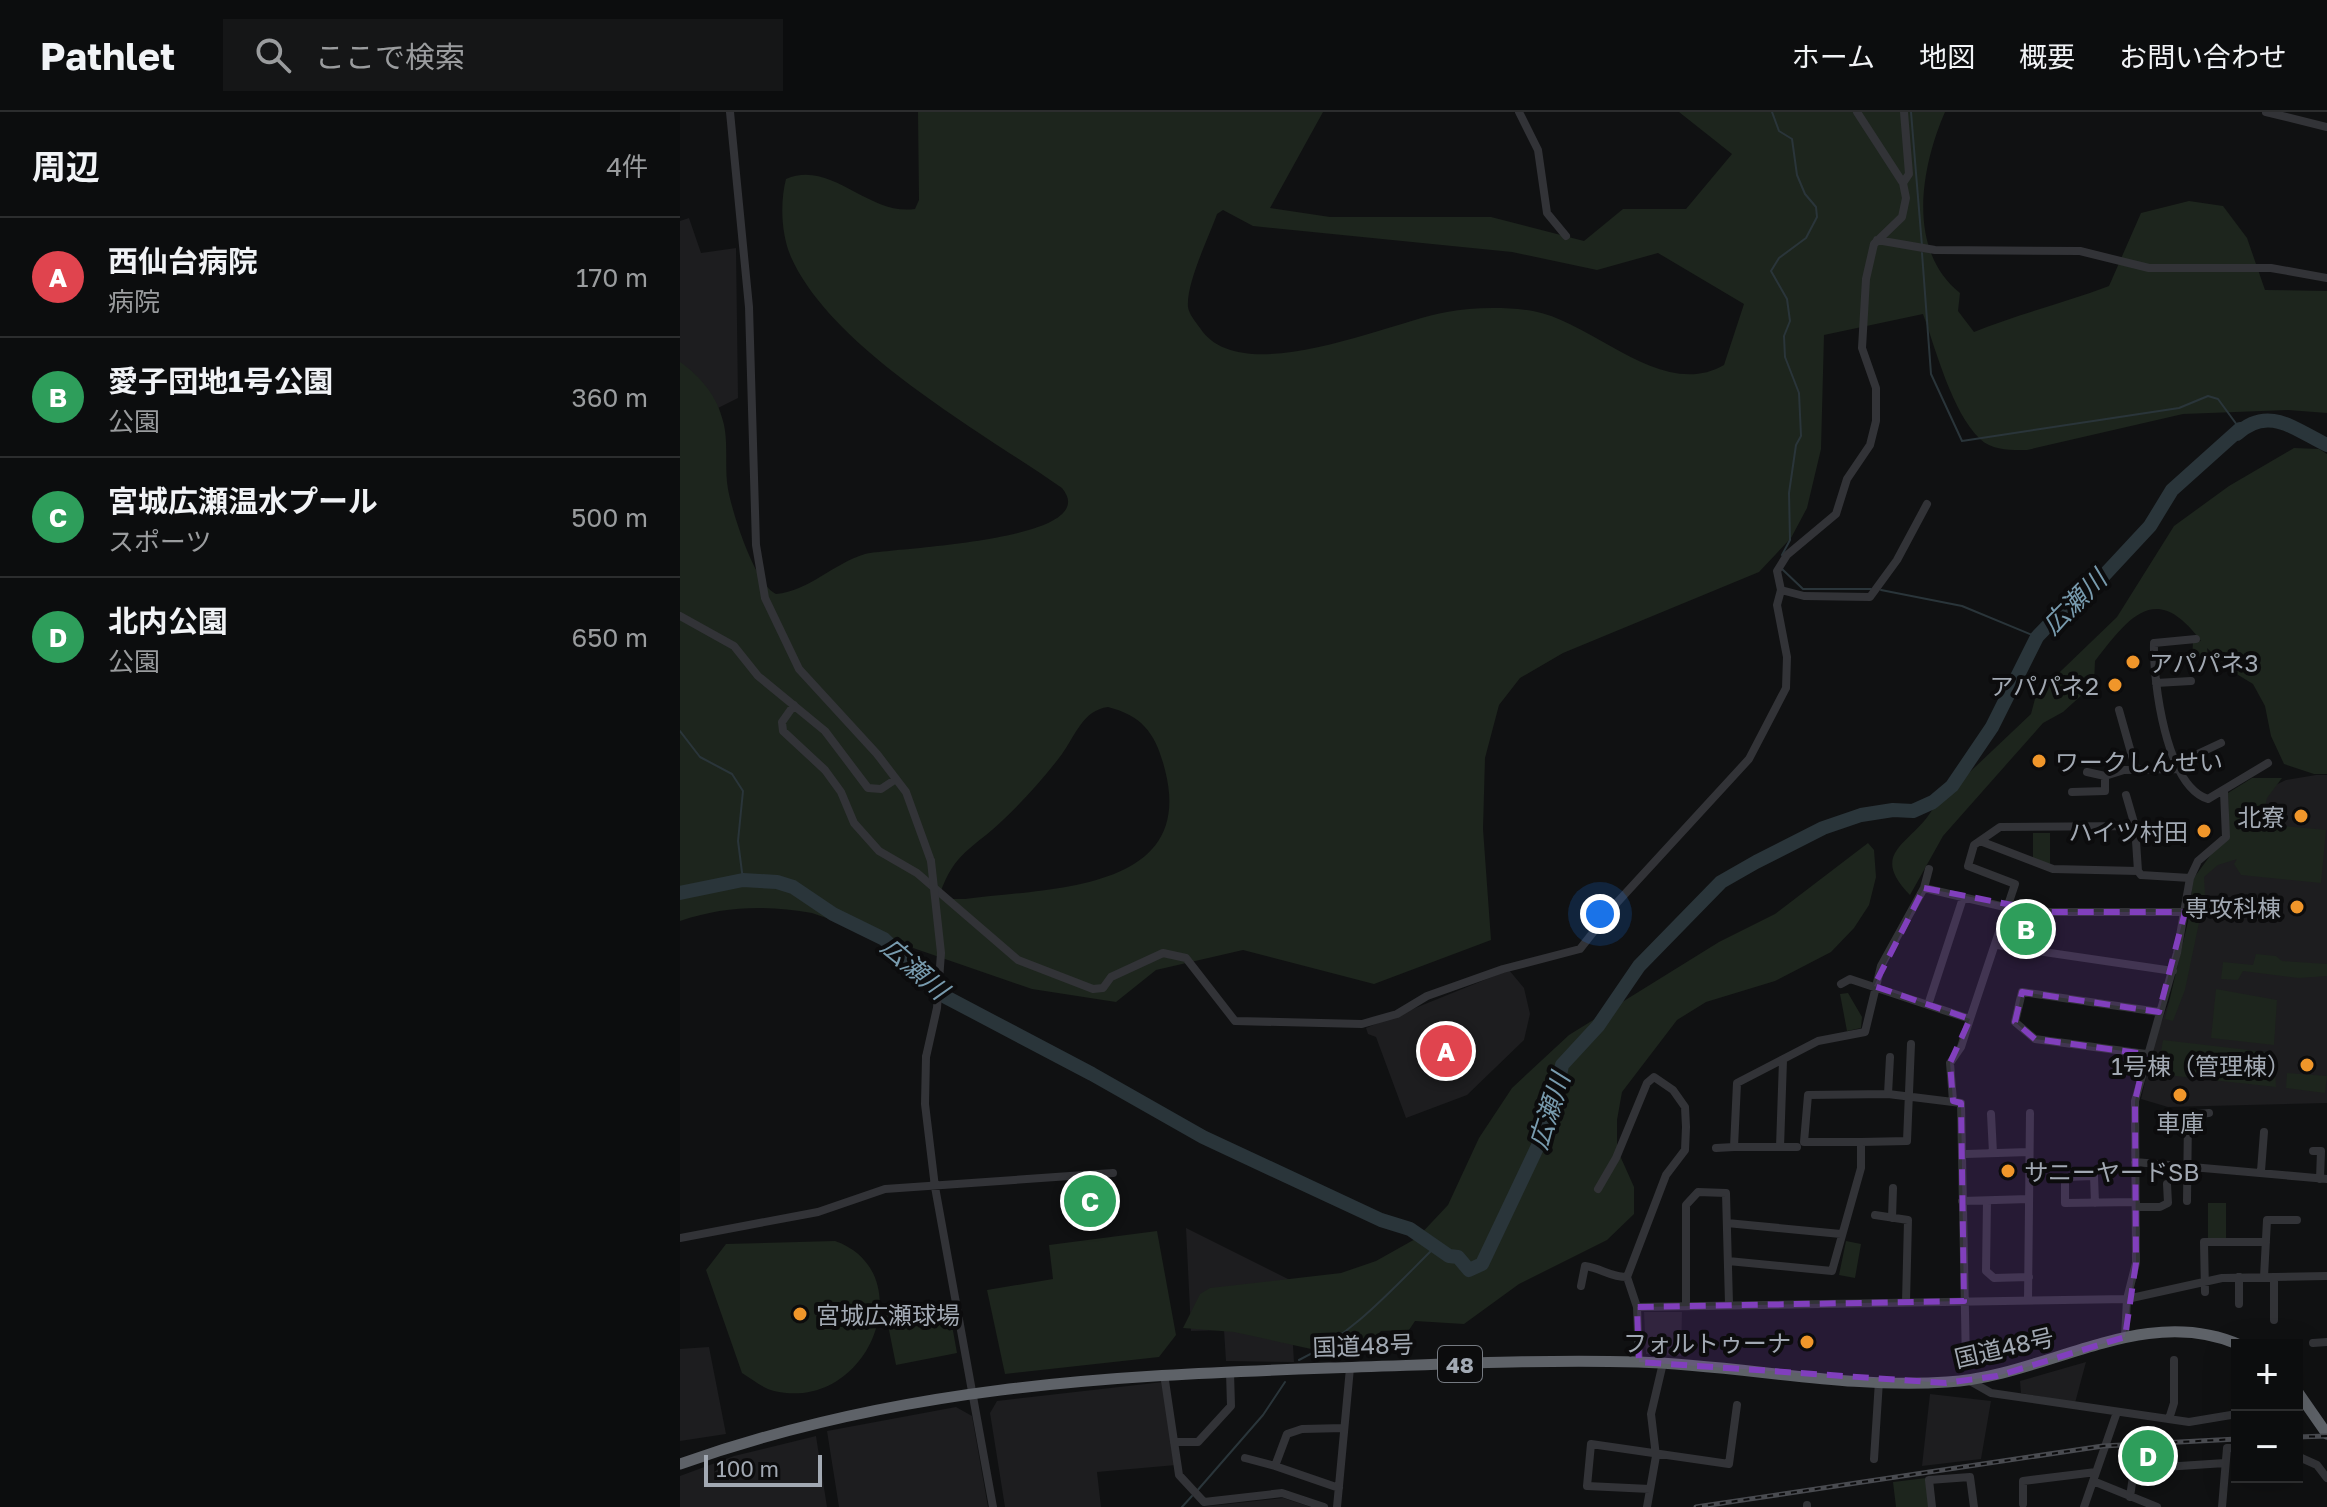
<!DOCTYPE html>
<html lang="ja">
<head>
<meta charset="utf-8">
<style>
  body { margin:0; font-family:"Golos Text","Noto Sans JP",sans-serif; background:#151617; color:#f1f3f6 }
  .controls { position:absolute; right:24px; bottom:24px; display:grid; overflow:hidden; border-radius:0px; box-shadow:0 8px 32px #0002 }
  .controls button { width:72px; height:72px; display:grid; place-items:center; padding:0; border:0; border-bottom:2px solid #2c2d2e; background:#0c0d0e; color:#f1f3f6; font:40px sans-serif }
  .scale { position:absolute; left:24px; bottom:20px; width:118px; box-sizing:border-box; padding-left:8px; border:4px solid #a2a9b3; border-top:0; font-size:22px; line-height:28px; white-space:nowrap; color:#a2a9b3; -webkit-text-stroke:6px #0c0c0d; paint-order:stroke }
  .you { position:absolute; left:920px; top:802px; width:28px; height:28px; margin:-20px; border:6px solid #fff; border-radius:50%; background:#1a73e8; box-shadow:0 0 0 12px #1a73e833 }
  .badge { display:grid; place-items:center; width:52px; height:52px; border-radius:50%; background:#d93025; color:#fff; font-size:26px; font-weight:700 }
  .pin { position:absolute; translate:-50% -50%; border:4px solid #fff; box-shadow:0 2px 8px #0006 }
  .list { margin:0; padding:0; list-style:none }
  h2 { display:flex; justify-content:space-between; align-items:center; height:104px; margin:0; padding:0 32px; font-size:34px }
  h2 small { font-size:26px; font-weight:400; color:#9a9c9e }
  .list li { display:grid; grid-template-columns:52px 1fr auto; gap:24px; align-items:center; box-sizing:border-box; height:120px; padding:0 32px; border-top:2px solid #2c2d2e }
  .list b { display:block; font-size:30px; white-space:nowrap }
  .list p { margin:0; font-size:26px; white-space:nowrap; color:#9a9c9e }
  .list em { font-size:26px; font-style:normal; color:#9a9c9e }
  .icon { flex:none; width:44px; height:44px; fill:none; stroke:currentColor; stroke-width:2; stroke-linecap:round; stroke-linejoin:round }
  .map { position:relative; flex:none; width:1647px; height:1395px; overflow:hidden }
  header { display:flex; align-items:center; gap:48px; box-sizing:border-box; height:112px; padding:0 40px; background:#0c0d0e; border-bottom:2px solid #2c2d2e }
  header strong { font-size:38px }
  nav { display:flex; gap:44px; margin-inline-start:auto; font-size:28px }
  .search { width:560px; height:72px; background:#151617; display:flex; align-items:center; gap:20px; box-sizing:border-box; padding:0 28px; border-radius:0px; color:#9a9c9e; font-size:30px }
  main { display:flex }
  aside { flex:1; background:#0c0d0e }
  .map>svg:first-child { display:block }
</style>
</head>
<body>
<header>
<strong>Pathlet</strong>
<div class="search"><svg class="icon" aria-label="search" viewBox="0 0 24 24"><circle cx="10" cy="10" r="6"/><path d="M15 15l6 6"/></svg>ここで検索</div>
<nav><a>ホーム</a><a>地図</a><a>概要</a><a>お問い合わせ</a></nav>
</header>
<main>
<aside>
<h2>周辺<small>4件</small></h2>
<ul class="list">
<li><span class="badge" style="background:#e0444e">A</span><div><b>西仙台病院</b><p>病院</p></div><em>170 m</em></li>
<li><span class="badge" style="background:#2e9e5b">B</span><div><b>愛子団地1号公園</b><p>公園</p></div><em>360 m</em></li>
<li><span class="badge" style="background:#2e9e5b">C</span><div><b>宮城広瀬温水プール</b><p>スポーツ</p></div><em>500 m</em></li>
<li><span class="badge" style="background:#2e9e5b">D</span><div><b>北内公園</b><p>公園</p></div><em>650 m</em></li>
</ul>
</aside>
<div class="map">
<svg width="1647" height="1395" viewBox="0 0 1647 1395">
  <rect width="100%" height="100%" fill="#101112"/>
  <path fill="#1d1d1f" d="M 9,106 L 21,141 L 56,136 L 58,286 L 0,315 L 0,109 Z
    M 1636,663 L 1647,663 L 1647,991 L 1488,995 L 1461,987 L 1475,927 L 1497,868 L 1510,801 L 1513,767 L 1587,677 L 1606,668 Z
    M 829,858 L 844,876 L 850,902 L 844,928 L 787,983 L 726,1006 L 696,925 L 688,922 L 686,916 Z
    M 506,1116 L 616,1171 L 611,1202 L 614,1250 L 546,1249 L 544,1218 L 511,1219 Z
    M 964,1200 L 1002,1200 L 1001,1244 L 966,1242 Z
    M 29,1235 L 46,1322 L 0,1329 L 0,1237 Z
    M 1406,1250 L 1395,1291 L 1341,1281 L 1340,1269 Z
    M 483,1270 L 496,1353 L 417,1360 L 421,1395 L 325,1395 L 310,1301 L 317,1289 Z
    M 1250,1282 L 1311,1289 L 1301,1347 L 1242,1354 Z
    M 276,1295 L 292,1304 L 308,1395 L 159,1395 L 147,1319 Z
    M 136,1324 L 147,1395 L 0,1395 L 0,1364 L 54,1344 Z
    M 603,1386 L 631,1395 L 521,1395 Z"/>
  <path fill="#1d251d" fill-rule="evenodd" d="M 238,0 L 643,0 L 590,96 L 650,105 L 811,105 L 904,129 L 943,97 L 1006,97 L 1052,42 L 999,0 L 1265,0 C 1241,55 1226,138 1280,181 L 1278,199 L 1294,220 C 1338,202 1384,191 1429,174 L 1461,101 L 1509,89 L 1543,94 L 1567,126 L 1585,178 L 1647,179 L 1647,301 L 1608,298 L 1503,302 L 1347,338 C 1331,338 1313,339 1300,327 C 1272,300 1256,238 1243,202 L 1144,223 L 1141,337 L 1127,396 L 1111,426 L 1079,460 L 883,541 L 840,566 L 819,593 L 805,646 L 803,717 L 811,828 L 694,872 L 563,838 L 476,858 L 436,890 L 352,877 L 132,801 C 87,793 44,794 0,809 L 0,250 C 21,265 37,284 43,309 C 49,330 44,355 48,377 C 52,400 75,473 96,482 C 129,479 154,451 185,442 C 208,436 427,430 382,376 C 300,319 152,237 111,145 C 101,122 100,90 106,67 C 151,47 188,104 235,97 L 239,88 ZM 543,98 L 573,114 L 832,140 L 917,158 L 978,141 L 1064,192 L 1044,253 C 982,289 914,210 853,199 C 827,195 793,195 767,200 C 709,210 561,279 520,216 C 515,209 509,202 508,195 C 506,171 529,125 537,102 ZM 428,595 C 463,604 476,622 485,658 C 517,781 366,776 285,787 L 266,787 L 260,782 C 274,740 294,736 323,708 C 344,688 365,665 382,642 C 395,624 403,598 428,595 Z
    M 1614,336 L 1639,337 L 1647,342 L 1647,662 L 1634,662 L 1604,652 L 1591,624 L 1585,594 L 1573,572 L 1550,558 L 1527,536 L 1528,544 L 1512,545 L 1513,530 L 1521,529 C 1476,469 1450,504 1415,549 L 1414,572 L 1383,600 L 1363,611 L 1263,724 L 1230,783 C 1186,738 1235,732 1255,693 L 1351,602 L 1356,583 L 1437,505 L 1494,414 L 1549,374 Z
    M 1572,666 L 1602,666 L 1587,686 L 1580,717 L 1584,712 L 1646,718 L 1641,771 L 1561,763 L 1554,752 L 1557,747 L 1538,753 L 1524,765 L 1525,782 L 1505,878 L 1493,909 L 1485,907 L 1510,801 L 1513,767 L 1549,718 L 1548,681 Z
    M 1353,721 L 1370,721 L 1370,752 L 1353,747 Z
    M 1188,731 L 1194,738 L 1196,765 L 1189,793 L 1174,816 L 1151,840 L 1095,869 L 1026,890 L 997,908 L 942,980 L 937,1008 L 937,1037 L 954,1075 L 954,1102 L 927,1128 L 839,1172 L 784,1212 L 735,1209 L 729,1218 L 701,1219 L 686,1234 L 654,1242 L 554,1220 L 503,1216 L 520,1182 L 530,1176 L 661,1161 L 696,1149 L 737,1126 L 768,1093 L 799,1026 L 832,976 L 889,923 L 1039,830 L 1095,802 Z
    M 1331,800 L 1367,806 L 1363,835 L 1324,828 Z
    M 1576,842 L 1596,844 L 1602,849 L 1647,852 L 1647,864 L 1619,866 L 1563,859 L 1558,868 L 1541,867 L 1543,850 L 1573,853 Z
    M 1536,877 L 1597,888 L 1594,933 L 1531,926 Z
    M 1168,881 L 1182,905 L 1181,916 L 1167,919 L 1160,882 Z
    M 1483,928 L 1594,941 L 1596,975 L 1477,962 Z
    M 1607,961 L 1647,964 L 1645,981 L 1606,976 Z
    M 1528,1091 L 1546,1091 L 1546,1127 L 1528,1127 Z
    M 477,1119 L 496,1223 L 479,1245 L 325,1262 L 307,1178 L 373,1167 L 369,1133 Z
    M 155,1129 C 243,1160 190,1301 94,1279 C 82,1276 72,1267 62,1261 L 26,1158 L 46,1132 Z
    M 1166,1129 L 1181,1132 L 1175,1166 L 1159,1163 Z
    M 268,1191 L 277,1241 L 216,1253 L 206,1203 Z
    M 1481,1333 L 1482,1352 L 1454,1353 L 1456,1336 Z
    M 1246,1366 L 1249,1395 L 1216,1395 L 1213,1370 Z"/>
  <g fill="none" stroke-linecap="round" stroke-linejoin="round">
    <path stroke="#2a353a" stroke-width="2" d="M 1092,0 L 1099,19 L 1112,27 L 1117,63 L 1125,82 L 1136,95 L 1137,105 L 1126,126 L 1099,146 L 1091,159 L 1107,187 L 1110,209 L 1104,224 L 1105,245 L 1119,281 L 1121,324 L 1116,333 L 1109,381 L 1110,428 L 1102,443
      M 1231,0 L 1242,134
      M 1242,141 L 1251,262 L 1282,329 L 1499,296 L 1528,284 L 1538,287 L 1560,317
      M 1102,457 L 1123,477 L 1191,477
      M 1201,478 L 1282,494 L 1357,525
      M 0,619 L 20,645 L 52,662 L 63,679 L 58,729 L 63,768
      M 619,1248 C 675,1221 713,1176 757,1133
      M 516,1380 L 583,1303 L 605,1270
      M 502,1395 L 512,1384"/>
    <path stroke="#2a353a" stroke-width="14" d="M 1557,322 C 1588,293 1614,317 1647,333
      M 0,781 L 63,768 L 97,770 L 113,775 L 153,802 L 204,827 L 262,883 L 412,962 L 523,1025 L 701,1108 L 730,1117 L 769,1144 L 778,1145 L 789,1158 L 802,1152 L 873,1002 L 882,953 L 918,914 L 959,854 L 1041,770 L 1076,750 L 1143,716 L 1181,703 L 1213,698 L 1233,699 L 1253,690 L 1272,674 L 1312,615 L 1357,525 L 1382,499 L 1416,472 L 1470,414 L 1492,378 L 1560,317"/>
    <path stroke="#323337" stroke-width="8" d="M 50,0 L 69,195 L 76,433 L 85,486 L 119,557 L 197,642 L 226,680 L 251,749
      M 839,0 L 858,38 L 867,101 L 886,124
      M 1586,0 L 1647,15
      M 1223,71 L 1229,62 L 1224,0
      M 1197,128 L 1255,138 L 1400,139 L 1469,156 L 1591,156 L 1647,166
      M 1101,478 L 1124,484 L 1190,485 L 1217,448 L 1247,392
      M 0,504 L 54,534 L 78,564 L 145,619 L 188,676 L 201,677 L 216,667
      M 1516,527 L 1474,531 C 1473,570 1486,674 1528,687 L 1588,651
      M 1476,571 L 1511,569
      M 114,593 L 102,610 L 103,619 L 145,658 L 161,680 L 174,711 L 199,739 L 237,761 L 338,848 L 413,877 L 423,876 L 431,865 L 483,841 L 506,846 L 555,909 L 682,912 L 717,902 L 747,884 L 823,857 L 900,837 L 933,795 L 1069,647 L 1106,576 L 1107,545 L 1097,493 L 1101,478 L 1097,459 L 1107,443 L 1156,402 L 1167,367 L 1190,333 L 1196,309 L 1196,276 L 1182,236 L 1186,167 L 1194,132 L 1222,105 L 1226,86 L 1223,71 L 1177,0
      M 1439,598 L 1456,658
      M 1496,652 L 1541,631
      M 1407,660 L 1425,664 L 1444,658 L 1498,657
      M 1392,680 L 1425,679 L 1425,664
      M 1446,683 L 1455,714
      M 1300,729 L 1373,757 L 1458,759
      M 1244,776 L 1249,757
      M 1317,833 L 1493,859
      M 1161,872 L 1170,867 L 1290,907 L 1335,772 L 1288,754 L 1294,733 L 1320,715 L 1455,714 L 1458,759 L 1461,763 L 1510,766
      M 1248,893 L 1283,786
      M 1466,942 L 1355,927 L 1335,910 L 1342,880 L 1479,900
      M 246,945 L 245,992 L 255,1075 L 313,1395
      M 1208,982 L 1210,945
      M 1273,989 L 1270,951 L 1281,935 L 1290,907
      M 1311,1002 L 1313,1041
      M 1181,1030 L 1227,1029 L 1231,932
      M 1100,1035 L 1103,948
      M 1117,1035 L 1054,1035 L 1057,971 L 1138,929 L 1185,920 L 1201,854 L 1244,776 L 1329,796 L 1369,800 L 1505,800
      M 1036,1036 L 1054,1035
      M 1633,1039 L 1641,1039 L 1640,1067
      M 1286,1042 L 1349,1040
      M 1455,1050 L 1647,1067
      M 1581,1059 L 1584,1020
      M 918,1077 L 936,1046 L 967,971 L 974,965 L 993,978 L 1005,995 L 1006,1015 L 1005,1038 L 986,1063 L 947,1165 L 957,1195 L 959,1250
      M 1282,1089 L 1349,1087
      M 1307,1089 L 1306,1159 L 1314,1166 L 1349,1165
      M 1507,1089 L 1508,1003 L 1529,1001
      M 1415,1091 L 1414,1064 L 1385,1065 L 1385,1091 L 1456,1090
      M 1456,1095 L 1480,1095 L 1488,1091 L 1487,1072
      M 1195,1103 L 1228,1108 L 1226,1190
      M 1212,1106 L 1213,1076
      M 1047,1111 L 1161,1122
      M 0,1126 L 138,1100 L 205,1077 L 433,1061
      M 1048,1149 L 1152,1159 L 1181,1056 L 1181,1030 L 1124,1030 L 1128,983 L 1208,982 L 1281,991 L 1286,1253
      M 1559,1165 L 1559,1192
      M 1584,1165 L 1587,1108 L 1617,1108
      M 901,1174 L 905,1154 C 921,1156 930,1165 947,1165
      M 1525,1180 L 1524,1130 L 1586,1130
      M 1348,1188 L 1350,1001
      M 1006,1194 L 1006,1093 L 1018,1080 L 1046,1081 L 1049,1192
      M 957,1195 L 1447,1187 L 1542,1166 L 1647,1164
      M 1594,1208 L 1594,1165
      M 1445,1225 L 1447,1187 L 1456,1151 L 1455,989 L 1497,841 L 1510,766 L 1518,749 L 1546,725 L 1544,680
      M 1633,1231 L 1647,1230
      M 484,1262 L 499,1363 L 524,1390 L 602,1381 L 644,1395
      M 1290,1269 L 1311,1281 L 1509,1310 L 1557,1302
      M 1489,1307 L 1494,1291 L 1494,1248
      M 494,1330 L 518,1330 L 551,1294 L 550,1260
      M 1617,1344 L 1637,1353 L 1647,1366
      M 565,1346 L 595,1354
      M 1194,1347 L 1199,1269
      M 1413,1369 L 1477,1395
      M 659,1376 L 595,1354 L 607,1322 L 622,1317 L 664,1316
      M 970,1377 L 907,1374 L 911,1332 L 1049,1352 L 1057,1293
      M 1450,1385 L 1454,1357 L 1545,1351
      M 1343,1392 L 1343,1369 L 1416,1360
      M 1127,1393 L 1127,1395
      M 657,1395 L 670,1256
      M 967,1395 L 976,1344 L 971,1302 L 983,1251
      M 1252,1395 L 1249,1368 L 1290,1365 L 1294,1395
      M 1404,1395 L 1437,1300
      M 1542,1395 L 1547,1336 L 1557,1336"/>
    <path stroke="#5e6268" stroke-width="11" d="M 1617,1279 L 1647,1322
      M 0,1352 C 217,1275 421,1264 649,1256 C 752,1253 855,1247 958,1250 C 1061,1253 1164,1277 1267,1270 C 1365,1265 1463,1190 1560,1233"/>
    <g stroke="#494b50" stroke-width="5">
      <path id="rail" d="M 1617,1325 L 1647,1324
        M 1016,1395 L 1423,1334 L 1557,1327"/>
    </g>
    <use href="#rail" stroke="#0c0c0d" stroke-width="2" stroke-dasharray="6" stroke-linecap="butt"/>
    <path stroke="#323337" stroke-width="8" d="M 246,945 L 257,896 L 261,841 L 251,749"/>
  </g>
  <path fill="#813fbd" fill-opacity="0.2" stroke="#813fbd" stroke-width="6" stroke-dasharray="16 10" stroke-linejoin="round" d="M 1244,776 L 1369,800 L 1505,800 L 1479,900 L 1342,880 L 1335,910 L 1355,927 L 1466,942 L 1455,989 L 1456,1151 L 1445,1225 L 1317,1264 L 1266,1271 L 959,1250 L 957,1195 L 1284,1189 L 1281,991 L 1273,989 L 1270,951 L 1290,907 L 1194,874 Z"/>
  <g fill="#f0962a" stroke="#0c0c0d" stroke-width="3">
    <circle cx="1453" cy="550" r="8"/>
    <circle cx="1435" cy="573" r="8"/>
    <circle cx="1359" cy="649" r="8"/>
    <circle cx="1621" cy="704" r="8"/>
    <circle cx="1524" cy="719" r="8"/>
    <circle cx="1617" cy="795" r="8"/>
    <circle cx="1627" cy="953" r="8"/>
    <circle cx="1500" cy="983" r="8"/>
    <circle cx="1328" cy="1059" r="8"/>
    <circle cx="120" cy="1202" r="8"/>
    <circle cx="1127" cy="1230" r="8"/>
  </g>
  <g text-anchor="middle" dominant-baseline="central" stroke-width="8" stroke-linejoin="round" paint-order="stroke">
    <rect fill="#0c0c0d" stroke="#757a81" stroke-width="2" x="758" y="1234" width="44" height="36" rx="6"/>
    <g font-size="22" font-weight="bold" fill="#a2a9b3">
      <text x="780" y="1252">48</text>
    </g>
    <g font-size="24" fill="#a2a9b3" stroke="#0c0c0d" text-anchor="end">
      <text x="1469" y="550" text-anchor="start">アパパネ3</text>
      <text x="1419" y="573">アパパネ2</text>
      <text x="1375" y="649" text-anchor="start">ワークしんせい</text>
      <text x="1605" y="704">北寮</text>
      <text x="1508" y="719">ハイツ村田</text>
      <text x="1601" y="795">専攻科棟</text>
      <text x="1611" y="953">1号棟（管理棟）</text>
      <text x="1500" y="1010" text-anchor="middle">車庫</text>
      <text x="1344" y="1059" text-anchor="start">サニーヤードSB</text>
      <text x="136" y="1202" text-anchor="start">宮城広瀬球場</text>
      <text x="1111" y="1230">フォルトゥーナ</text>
    </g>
    <g font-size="24" fill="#a2a9b3" stroke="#0c0c0d">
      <text transform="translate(683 1233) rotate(-2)">国道48号</text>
      <text transform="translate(1324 1235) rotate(-13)">国道48号</text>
    </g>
    <g font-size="26" font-style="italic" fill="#789bae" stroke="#0c0c0d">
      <text transform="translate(1394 490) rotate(-45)">広瀬川</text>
      <text transform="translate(235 856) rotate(41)">広瀬川</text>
      <text transform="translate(869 999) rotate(-72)">広瀬川</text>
    </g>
  </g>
</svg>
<div class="controls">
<button>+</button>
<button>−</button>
</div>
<div class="scale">100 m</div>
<div class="you"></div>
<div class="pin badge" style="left:766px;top:939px;background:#e0444e">A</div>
<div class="pin badge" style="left:1346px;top:817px;background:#2e9e5b">B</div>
<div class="pin badge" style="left:410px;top:1089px;background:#2e9e5b">C</div>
<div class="pin badge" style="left:1468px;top:1344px;background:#2e9e5b">D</div>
</div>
</main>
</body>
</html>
